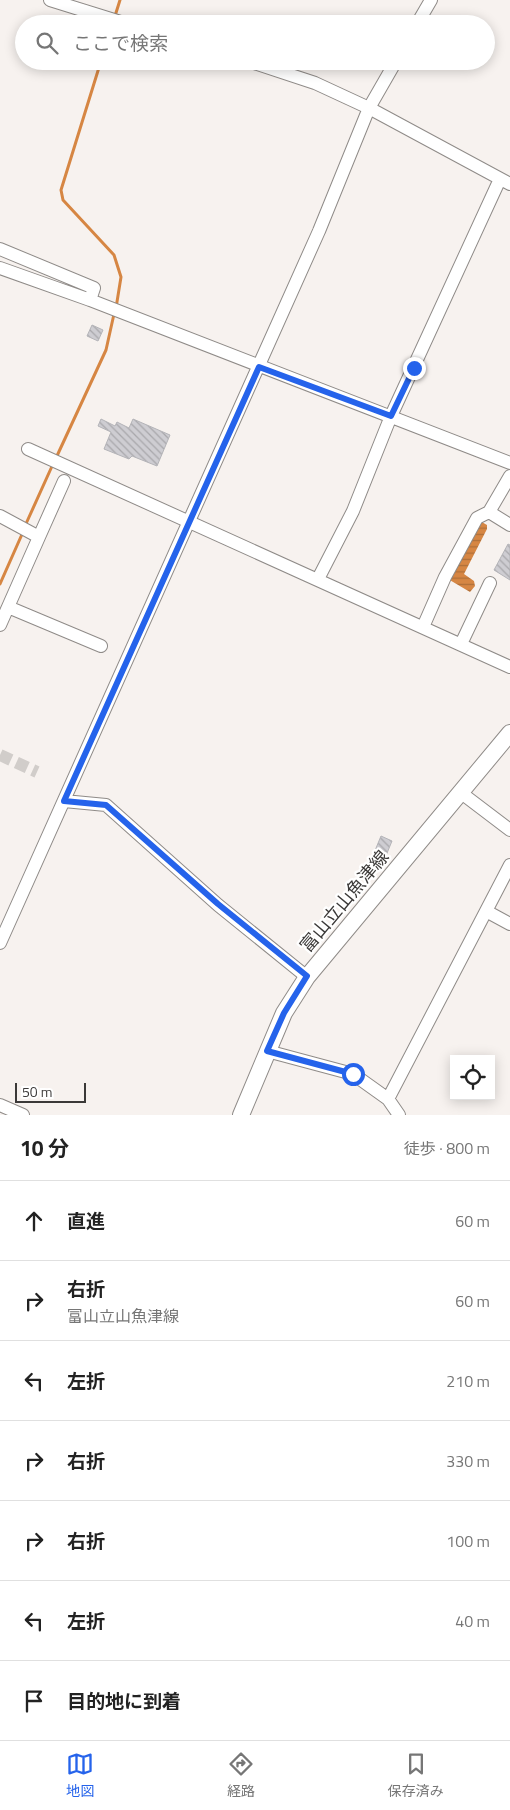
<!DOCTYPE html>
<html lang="ja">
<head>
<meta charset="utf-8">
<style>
  body { margin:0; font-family:"Titillium Web","Noto Sans JP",sans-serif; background:#f2f2f2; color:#222 }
  .controls { position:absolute; right:15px; bottom:15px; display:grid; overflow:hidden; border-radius:0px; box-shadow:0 2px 12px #0003 }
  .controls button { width:45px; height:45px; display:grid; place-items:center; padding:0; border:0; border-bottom:1px solid #e0e0e0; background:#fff; color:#222; font:25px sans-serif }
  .scale { position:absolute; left:15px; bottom:12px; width:71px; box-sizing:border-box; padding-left:5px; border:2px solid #3b3938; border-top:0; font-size:14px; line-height:18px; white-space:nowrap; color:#3b3938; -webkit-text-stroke:4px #fff; paint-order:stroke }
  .stop { position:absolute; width:15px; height:15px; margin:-11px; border:4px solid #2563eb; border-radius:50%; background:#fff }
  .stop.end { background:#2563eb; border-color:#fff; box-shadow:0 1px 5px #0008 }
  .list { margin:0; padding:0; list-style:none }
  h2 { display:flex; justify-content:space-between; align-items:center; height:65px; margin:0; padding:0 20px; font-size:21px }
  h2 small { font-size:16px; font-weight:400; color:#767676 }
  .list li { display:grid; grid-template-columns:32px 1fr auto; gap:15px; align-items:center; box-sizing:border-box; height:80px; padding:0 20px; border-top:1px solid #e0e0e0 }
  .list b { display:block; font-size:19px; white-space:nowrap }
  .list p { margin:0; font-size:16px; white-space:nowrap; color:#767676 }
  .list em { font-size:16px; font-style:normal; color:#767676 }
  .icon { flex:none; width:28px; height:28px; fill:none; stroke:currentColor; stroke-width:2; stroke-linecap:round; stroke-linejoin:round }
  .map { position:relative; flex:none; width:510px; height:1115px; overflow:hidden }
  .search { position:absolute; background:#fff; box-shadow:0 2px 12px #0003; left:15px; right:15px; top:15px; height:55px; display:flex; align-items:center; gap:12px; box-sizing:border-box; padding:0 18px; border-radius:28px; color:#767676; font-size:19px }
  .sheet { height:625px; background:#fff }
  nav { display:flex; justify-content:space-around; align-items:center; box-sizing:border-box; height:70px; border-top:1px solid #e0e0e0; background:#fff; font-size:14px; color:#767676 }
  nav a { display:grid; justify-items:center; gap:2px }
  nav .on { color:#2563eb }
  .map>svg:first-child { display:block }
</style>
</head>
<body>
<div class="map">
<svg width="510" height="1115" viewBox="0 0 510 1115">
  <defs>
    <pattern id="water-rules" width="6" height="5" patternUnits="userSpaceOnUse" patternTransform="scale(1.25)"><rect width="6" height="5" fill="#d68643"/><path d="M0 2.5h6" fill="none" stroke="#af6f39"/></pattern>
    <pattern id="building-back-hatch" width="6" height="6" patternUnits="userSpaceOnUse" patternTransform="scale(1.25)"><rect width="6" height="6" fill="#cecdd2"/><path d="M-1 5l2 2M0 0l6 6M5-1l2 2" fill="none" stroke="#a8a7ab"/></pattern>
  </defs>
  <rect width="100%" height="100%" fill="#f7f2ef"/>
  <path fill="url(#water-rules)" d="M 480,521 L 487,525 L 487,529 L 464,574 L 474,581 L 475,586 L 470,592 L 448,579 Z"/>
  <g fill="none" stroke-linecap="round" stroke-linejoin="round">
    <path stroke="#d68643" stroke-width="3" d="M 115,16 L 120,0
      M 101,61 L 61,190 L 63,200 L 114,255 L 121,277 L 116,308
      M 56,458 L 106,350 L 114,314
      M 25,526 L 53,464
      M 0,584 L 23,532"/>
  </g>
  <path fill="url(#building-back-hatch)" stroke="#b4b4b8" d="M 92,325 L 103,330 L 98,341 L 87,336 Z
    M 101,419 L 115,426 L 117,422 L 129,428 L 133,419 L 170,435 L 157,466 L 132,456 L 129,459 L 104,449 L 111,432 L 98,426 Z
    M 508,544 L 510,545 L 510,580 L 494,570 Z
    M 381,836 L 392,841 L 385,858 L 374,853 Z"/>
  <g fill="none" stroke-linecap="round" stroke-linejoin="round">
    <path stroke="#d1cdca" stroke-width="12" stroke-dasharray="12 6" stroke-linecap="butt" d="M 0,755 L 37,772"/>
    <g stroke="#8f8b88" stroke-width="14">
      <path id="minor" d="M 50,0 L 127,24
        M 417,24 L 431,0
        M 248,61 L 315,83 L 369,108 L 510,184
        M 0,249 L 94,288 L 90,300
        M 0,268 L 90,300 L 510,463
        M 28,449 L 510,667
        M 489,512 L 510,525
        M 0,516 L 39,537 L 64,481
        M 39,537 L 8,607 L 101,646
        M 318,579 L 353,511 L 391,416 L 500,179
        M 0,625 L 8,607
        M 423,627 L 445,577 L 477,518 L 489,512 L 510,476
        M 461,644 L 490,583
        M 460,792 L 510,830
        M 64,801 L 106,805 L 218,905 L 307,977
        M 486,911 L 510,924
        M 0,943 L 319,231 L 369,108 L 396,61
        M 267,1051 L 353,1074 L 388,1099 L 399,1115
        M 388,1099 L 510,865
        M 0,1105 L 23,1115"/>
    </g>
    <g stroke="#8f8b88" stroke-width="18">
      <path id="major" d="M 241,1115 L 284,1013 L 307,977 L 510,733"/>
    </g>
    <use href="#minor" stroke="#fff" stroke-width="12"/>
    <use href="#major" stroke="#fff" stroke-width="16"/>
  </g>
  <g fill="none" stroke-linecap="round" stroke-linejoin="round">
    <path stroke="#2563eb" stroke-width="6" d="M 353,1074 L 267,1051 L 284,1013 L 307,976 L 218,904 L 106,805 L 64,801 L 259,367 L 391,416 L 414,368"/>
  </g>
  <g text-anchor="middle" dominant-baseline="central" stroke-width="4.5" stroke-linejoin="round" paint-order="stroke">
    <g font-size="18" fill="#3b3938" stroke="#fff">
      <text transform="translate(344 901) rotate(-50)">富山立山魚津線</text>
    </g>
  </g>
</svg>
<div class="controls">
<button><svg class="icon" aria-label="locate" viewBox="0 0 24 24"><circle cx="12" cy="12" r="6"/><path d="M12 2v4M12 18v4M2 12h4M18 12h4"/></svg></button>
</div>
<div class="scale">50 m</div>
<div class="stop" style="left:353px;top:1074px"></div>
<div class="stop end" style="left:414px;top:368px"></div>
<div class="search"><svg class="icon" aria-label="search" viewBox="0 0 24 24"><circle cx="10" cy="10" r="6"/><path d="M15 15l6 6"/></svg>ここで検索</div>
</div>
<section class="sheet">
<h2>10 分<small>徒歩 · 800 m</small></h2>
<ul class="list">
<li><svg class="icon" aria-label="ahead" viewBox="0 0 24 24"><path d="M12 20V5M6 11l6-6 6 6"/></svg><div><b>直進</b></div><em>60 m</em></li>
<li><svg class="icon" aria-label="right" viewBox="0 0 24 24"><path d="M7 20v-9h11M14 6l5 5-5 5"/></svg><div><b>右折</b><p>富山立山魚津線</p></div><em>60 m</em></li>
<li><svg class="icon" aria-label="left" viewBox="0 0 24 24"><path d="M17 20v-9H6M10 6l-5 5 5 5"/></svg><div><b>左折</b></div><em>210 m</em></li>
<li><svg class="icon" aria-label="right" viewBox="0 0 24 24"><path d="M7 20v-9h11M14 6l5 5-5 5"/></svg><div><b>右折</b></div><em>330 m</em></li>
<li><svg class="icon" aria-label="right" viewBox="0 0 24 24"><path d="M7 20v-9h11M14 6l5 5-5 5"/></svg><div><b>右折</b></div><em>100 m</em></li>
<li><svg class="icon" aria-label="left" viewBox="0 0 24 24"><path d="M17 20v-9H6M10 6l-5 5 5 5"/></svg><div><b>左折</b></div><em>40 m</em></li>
<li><svg class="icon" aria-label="arrive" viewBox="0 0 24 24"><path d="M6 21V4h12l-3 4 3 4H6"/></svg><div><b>目的地に到着</b></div></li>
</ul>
</section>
<nav>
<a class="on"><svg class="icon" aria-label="map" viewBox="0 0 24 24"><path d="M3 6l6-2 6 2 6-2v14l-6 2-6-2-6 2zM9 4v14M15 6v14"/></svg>地図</a>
<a><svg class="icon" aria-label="directions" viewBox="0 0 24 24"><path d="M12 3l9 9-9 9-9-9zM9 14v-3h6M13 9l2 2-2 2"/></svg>経路</a>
<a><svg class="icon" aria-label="saved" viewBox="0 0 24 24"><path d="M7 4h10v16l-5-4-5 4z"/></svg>保存済み</a>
</nav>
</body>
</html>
